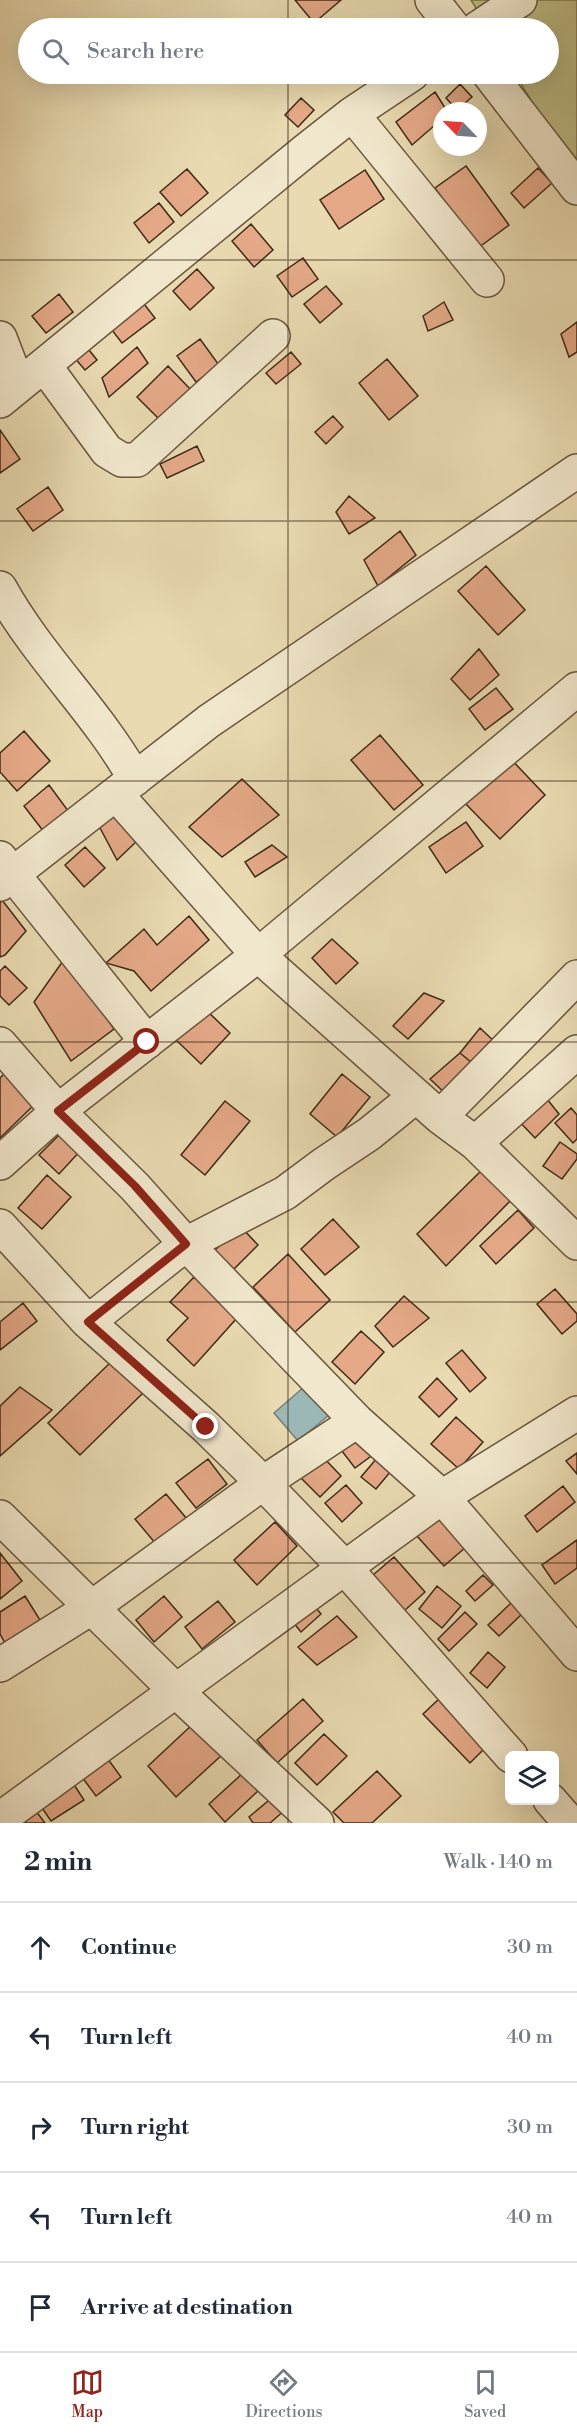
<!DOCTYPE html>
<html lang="en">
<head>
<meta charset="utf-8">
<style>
  body { margin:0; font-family:"Libre Bodoni",serif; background:#f2f2f3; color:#1f2937 }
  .controls { position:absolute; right:18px; bottom:18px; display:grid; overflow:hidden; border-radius:9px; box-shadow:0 6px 24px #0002 }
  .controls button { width:54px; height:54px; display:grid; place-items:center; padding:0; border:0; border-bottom:2px solid #e0e1e3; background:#fff; color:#1f2937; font:30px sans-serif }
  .compass { position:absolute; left:433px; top:102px; width:54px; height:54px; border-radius:50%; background:#fff; box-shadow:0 6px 24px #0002; rotate:295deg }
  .stop { position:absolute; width:18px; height:18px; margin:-14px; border:4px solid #8f2418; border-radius:50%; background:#fff }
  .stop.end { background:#8f2418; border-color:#fff; box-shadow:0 2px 6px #0008 }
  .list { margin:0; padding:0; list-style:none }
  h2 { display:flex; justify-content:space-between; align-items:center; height:78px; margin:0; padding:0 24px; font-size:26px }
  h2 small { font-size:20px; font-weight:400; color:#747a83 }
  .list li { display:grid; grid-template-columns:39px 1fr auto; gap:18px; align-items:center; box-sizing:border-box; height:90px; padding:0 24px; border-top:2px solid #e0e1e3 }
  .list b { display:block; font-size:22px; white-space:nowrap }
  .list em { font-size:20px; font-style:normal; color:#747a83 }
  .icon { flex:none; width:33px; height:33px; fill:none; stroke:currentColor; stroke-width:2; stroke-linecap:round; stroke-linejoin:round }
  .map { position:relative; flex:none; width:577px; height:1823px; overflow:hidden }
  .search { position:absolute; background:#fff; box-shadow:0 6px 24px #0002; left:18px; right:18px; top:18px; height:66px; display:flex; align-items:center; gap:15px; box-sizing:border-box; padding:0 21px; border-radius:33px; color:#747a83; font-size:22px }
  .sheet { height:528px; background:#fff }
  nav { display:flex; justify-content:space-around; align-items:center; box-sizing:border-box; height:84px; border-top:2px solid #e0e1e3; background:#fff; font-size:16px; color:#747a83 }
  nav a { display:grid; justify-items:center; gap:3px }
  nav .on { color:#8f2418 }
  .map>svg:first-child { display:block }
</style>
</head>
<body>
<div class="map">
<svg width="577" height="1823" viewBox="0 0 577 1823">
  <rect width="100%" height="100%" fill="#e9dab1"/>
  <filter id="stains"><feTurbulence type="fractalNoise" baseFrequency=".00333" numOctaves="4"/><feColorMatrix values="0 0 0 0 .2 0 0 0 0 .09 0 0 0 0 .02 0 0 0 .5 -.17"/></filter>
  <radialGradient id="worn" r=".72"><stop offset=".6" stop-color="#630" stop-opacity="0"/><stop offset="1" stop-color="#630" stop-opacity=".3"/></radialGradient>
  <path fill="#bebd87" stroke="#7e744f" stroke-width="1.5" d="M 471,0 L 577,0 L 577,176 L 515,74 L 548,74 L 548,28 L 488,28 Z"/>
  <path fill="#9cb8b6" stroke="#767f76" stroke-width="1.5" d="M 304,1387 L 329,1415 L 298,1441 L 274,1413 Z"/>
  <path fill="#e5a988" stroke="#3e2a17" stroke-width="1.5" d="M 295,0 L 341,0 L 314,23 Z
    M 460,84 L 472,97 L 457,110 L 446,98 Z
    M 435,92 L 447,111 L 442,111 L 442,119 L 412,145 L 396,122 Z
    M 301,98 L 314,110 L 298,127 L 285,115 Z
    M 466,166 L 509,225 L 478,248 L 435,188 Z
    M 538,168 L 552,183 L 524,208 L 511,193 Z
    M 187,169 L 208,193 L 181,216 L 160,192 Z
    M 365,170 L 384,199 L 339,229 L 320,200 Z
    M 159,203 L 174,222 L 149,243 L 134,223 Z
    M 251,224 L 273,250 L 254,267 L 232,241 Z
    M 303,258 L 318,279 L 292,297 L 277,276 Z
    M 197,269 L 214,288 L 190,310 L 173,291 Z
    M 326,286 L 342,304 L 320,323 L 304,304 Z
    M 59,294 L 73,312 L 46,333 L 32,316 Z
    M 141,300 L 155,318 L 122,343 L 108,325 Z
    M 444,302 L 453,320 L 428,331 L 423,316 Z
    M 577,322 L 577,352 L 569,357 L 561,334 Z
    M 200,339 L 219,365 L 196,382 L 177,356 Z
    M 85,345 L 97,360 L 85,370 L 73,356 Z
    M 137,347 L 148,363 L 109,397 L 102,378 Z
    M 291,352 L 301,364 L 276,384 L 266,373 Z
    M 387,359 L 418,396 L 389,420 L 359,383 Z
    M 168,366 L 192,391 L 161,421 L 137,397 Z
    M 333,416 L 343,427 L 326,444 L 315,432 Z
    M 0,430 L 20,459 L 0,473 Z
    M 197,446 L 204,461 L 167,478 L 160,464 Z
    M 48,487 L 63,510 L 33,531 L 17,509 Z
    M 349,496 L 375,518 L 349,534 L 336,512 Z
    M 400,531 L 416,555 L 378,586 L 364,560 Z
    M 486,566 L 525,610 L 498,635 L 458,591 Z
    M 479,649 L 499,675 L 470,700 L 451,679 Z
    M 496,688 L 513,709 L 485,730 L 469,709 Z
    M 24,731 L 50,761 L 17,791 L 0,772 L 0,753 Z
    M 380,735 L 423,785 L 394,810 L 351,760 Z
    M 507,755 L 545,795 L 500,839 L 461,799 Z
    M 242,779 L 279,815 L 222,857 L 189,827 Z
    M 49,785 L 69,812 L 44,832 L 24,806 Z
    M 115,810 L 138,840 L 117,860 L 99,826 Z
    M 466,822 L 483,846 L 446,873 L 429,847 Z
    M 272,845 L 287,857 L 255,877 L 245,862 Z
    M 85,847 L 105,868 L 84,887 L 65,865 Z
    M 2,900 L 26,931 L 5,955 L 0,957 L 0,903 Z
    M 189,916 L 209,940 L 151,991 L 134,971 L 106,963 L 144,929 L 157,945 Z
    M 332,939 L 358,963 L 336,984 L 312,958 Z
    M 65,958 L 114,1029 L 71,1061 L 34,1002 Z
    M 5,966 L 27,988 L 9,1005 L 0,996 L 0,971 Z
    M 424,993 L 444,1001 L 408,1039 L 393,1026 Z
    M 204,1008 L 230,1033 L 201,1064 L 174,1038 Z
    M 480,1028 L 498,1045 L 477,1067 L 460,1053 Z
    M 460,1053 L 477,1067 L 448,1096 L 430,1079 Z
    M 7,1071 L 37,1102 L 0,1138 L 0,1078 Z
    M 342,1074 L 370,1097 L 337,1137 L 310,1114 Z
    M 543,1094 L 559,1114 L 535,1138 L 516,1118 Z
    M 225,1101 L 250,1121 L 205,1175 L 181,1155 Z
    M 571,1108 L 577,1115 L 577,1139 L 573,1143 L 555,1123 Z
    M 62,1132 L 81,1150 L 59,1174 L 39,1155 Z
    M 560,1142 L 577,1154 L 577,1159 L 562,1179 L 543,1166 Z
    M 485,1167 L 516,1195 L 446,1266 L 417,1234 Z
    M 47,1175 L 71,1197 L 42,1229 L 18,1208 Z
    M 518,1210 L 534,1228 L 496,1264 L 480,1246 Z
    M 333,1219 L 359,1247 L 325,1275 L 301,1249 Z
    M 240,1226 L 258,1245 L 230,1273 L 212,1253 Z
    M 288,1254 L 330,1300 L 295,1332 L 253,1287 Z
    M 194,1277 L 237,1318 L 194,1366 L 167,1340 L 188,1318 L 170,1302 Z
    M 555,1289 L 577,1314 L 577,1321 L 562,1334 L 537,1304 Z
    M 404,1296 L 429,1318 L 393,1347 L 375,1326 Z
    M 23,1303 L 37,1321 L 0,1350 L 0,1322 Z
    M 361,1331 L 384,1352 L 355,1384 L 332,1362 Z
    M 462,1350 L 486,1378 L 470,1392 L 446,1363 Z
    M 112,1361 L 143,1393 L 80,1455 L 48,1423 Z
    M 437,1378 L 457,1399 L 439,1417 L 419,1397 Z
    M 20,1387 L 52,1410 L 0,1456 L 0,1406 Z
    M 456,1417 L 483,1442 L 459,1469 L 431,1444 Z
    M 355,1433 L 378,1451 L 355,1468 L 338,1446 Z
    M 577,1453 L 577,1474 L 566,1461 Z
    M 321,1455 L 341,1476 L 320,1497 L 300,1477 Z
    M 377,1458 L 391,1471 L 376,1489 L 361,1477 Z
    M 208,1459 L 227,1484 L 196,1508 L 176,1483 Z
    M 346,1485 L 362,1503 L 342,1522 L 325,1503 Z
    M 563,1486 L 575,1502 L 537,1532 L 525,1516 Z
    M 166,1494 L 187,1519 L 156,1544 L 135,1519 Z
    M 437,1515 L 466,1547 L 444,1566 L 416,1535 Z
    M 275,1522 L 297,1546 L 257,1585 L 234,1560 Z
    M 577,1540 L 577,1568 L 555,1584 L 542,1565 Z
    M 0,1553 L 22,1581 L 0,1599 Z
    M 394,1557 L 425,1592 L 404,1611 L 373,1575 Z
    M 483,1575 L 493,1585 L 475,1601 L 466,1591 Z
    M 437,1586 L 461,1606 L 442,1628 L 419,1609 Z
    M 25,1596 L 40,1620 L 5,1643 L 0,1634 L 0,1612 Z
    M 164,1596 L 182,1617 L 154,1642 L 136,1620 Z
    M 218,1601 L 235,1622 L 202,1649 L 185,1627 Z
    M 512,1602 L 522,1614 L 499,1636 L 488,1625 Z
    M 312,1603 L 321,1614 L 301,1632 L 292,1621 Z
    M 465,1612 L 477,1624 L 449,1651 L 438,1639 Z
    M 337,1616 L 357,1637 L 317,1665 L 298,1647 Z
    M 488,1652 L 505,1667 L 487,1688 L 470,1673 Z
    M 441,1697 L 488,1745 L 470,1763 L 423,1714 Z
    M 303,1699 L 323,1721 L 277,1763 L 257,1740 Z
    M 194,1723 L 223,1754 L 176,1797 L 148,1766 Z
    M 324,1734 L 347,1756 L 317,1785 L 295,1763 Z
    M 105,1755 L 121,1777 L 96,1796 L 79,1773 Z
    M 377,1771 L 401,1796 L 372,1823 L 344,1823 L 333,1812 Z
    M 243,1773 L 259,1790 L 225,1822 L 209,1804 Z
    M 71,1780 L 84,1800 L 51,1821 L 38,1802 Z
    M 274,1796 L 286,1809 L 270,1823 L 253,1823 L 249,1817 Z
    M 32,1806 L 45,1823 L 25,1823 L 19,1815 Z"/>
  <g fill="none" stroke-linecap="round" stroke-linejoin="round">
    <g stroke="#69563e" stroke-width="36">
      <path id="minor" d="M 432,0 L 454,28
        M 478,28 L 520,0
        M 489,74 L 577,188
        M 352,114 L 487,280
        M 0,338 L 18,385
        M 44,365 L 107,451 L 122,460 L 137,460 L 273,336
        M 0,401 L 305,151 L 352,114 L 412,74
        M 0,588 C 38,657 97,711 135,779
        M 116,794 L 258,955 L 577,689
        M 0,858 L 147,1042
        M 0,884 L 209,721 L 577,471
        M 0,1044 L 58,1111 L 135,1187 L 186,1244 L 357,1421 L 442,1497 L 577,1654
        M 440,1117 L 577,977
        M 475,1143 L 577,1052
        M 0,1163 L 58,1111 L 258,955 L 440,1117 L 475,1143 L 577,1243
        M 0,1226 L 88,1322 L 206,1427 L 263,1483 L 344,1567 L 511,1756
        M 88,1322 L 186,1244 L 285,1193 L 324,1164 L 369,1134 L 416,1096
        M 0,1517 L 175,1690 L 317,1823
        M 0,1665 L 91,1608 L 263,1483 L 357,1421
        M 550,1800 L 570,1823
        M 0,1819 L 442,1497 L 577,1413"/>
    </g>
    <use href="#minor" stroke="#f1e7cc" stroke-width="33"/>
  </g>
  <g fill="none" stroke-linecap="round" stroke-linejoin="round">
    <path stroke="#8f2418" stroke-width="8" d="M 147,1042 L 58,1111 L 135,1186 L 186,1244 L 88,1322 L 206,1427"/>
  </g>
  <path fill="none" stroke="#3e2a17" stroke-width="1.5" stroke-opacity="0.55" d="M 288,0 L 288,28M 288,74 L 288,1823M 0,260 L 577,260M 0,521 L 577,521M 0,781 L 577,781M 0,1042 L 577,1042M 0,1302 L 577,1302M 0,1563 L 577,1563"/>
  <rect width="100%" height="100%" filter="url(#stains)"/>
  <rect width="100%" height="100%" fill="url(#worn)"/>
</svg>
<div class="controls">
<button><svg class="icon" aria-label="layers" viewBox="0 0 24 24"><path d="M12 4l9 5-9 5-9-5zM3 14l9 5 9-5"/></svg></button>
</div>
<svg class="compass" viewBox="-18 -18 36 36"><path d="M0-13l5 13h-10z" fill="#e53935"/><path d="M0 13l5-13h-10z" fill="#747a83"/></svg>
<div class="stop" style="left:147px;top:1042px"></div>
<div class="stop end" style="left:206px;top:1427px"></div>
<div class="search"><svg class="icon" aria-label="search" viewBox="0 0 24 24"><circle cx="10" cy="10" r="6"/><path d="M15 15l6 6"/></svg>Search here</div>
</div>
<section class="sheet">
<h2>2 min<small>Walk · 140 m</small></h2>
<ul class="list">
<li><svg class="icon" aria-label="ahead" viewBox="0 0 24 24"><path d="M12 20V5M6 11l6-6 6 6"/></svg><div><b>Continue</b></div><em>30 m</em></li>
<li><svg class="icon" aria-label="left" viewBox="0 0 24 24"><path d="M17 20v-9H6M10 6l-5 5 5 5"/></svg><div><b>Turn left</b></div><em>40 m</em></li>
<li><svg class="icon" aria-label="right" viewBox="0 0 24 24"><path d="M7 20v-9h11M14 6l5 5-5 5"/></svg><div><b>Turn right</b></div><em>30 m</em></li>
<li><svg class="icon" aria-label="left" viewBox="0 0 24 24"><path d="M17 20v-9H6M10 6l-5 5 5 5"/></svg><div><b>Turn left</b></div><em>40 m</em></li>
<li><svg class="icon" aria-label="arrive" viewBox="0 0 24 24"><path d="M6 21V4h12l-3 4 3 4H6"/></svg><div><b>Arrive at destination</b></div></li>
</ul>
</section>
<nav>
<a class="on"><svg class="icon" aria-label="map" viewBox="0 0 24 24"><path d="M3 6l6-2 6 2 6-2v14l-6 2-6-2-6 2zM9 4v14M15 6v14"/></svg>Map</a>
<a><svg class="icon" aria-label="directions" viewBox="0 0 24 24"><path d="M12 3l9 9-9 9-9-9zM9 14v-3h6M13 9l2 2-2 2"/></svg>Directions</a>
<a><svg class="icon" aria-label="saved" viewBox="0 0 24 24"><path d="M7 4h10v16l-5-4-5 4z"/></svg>Saved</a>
</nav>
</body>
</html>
